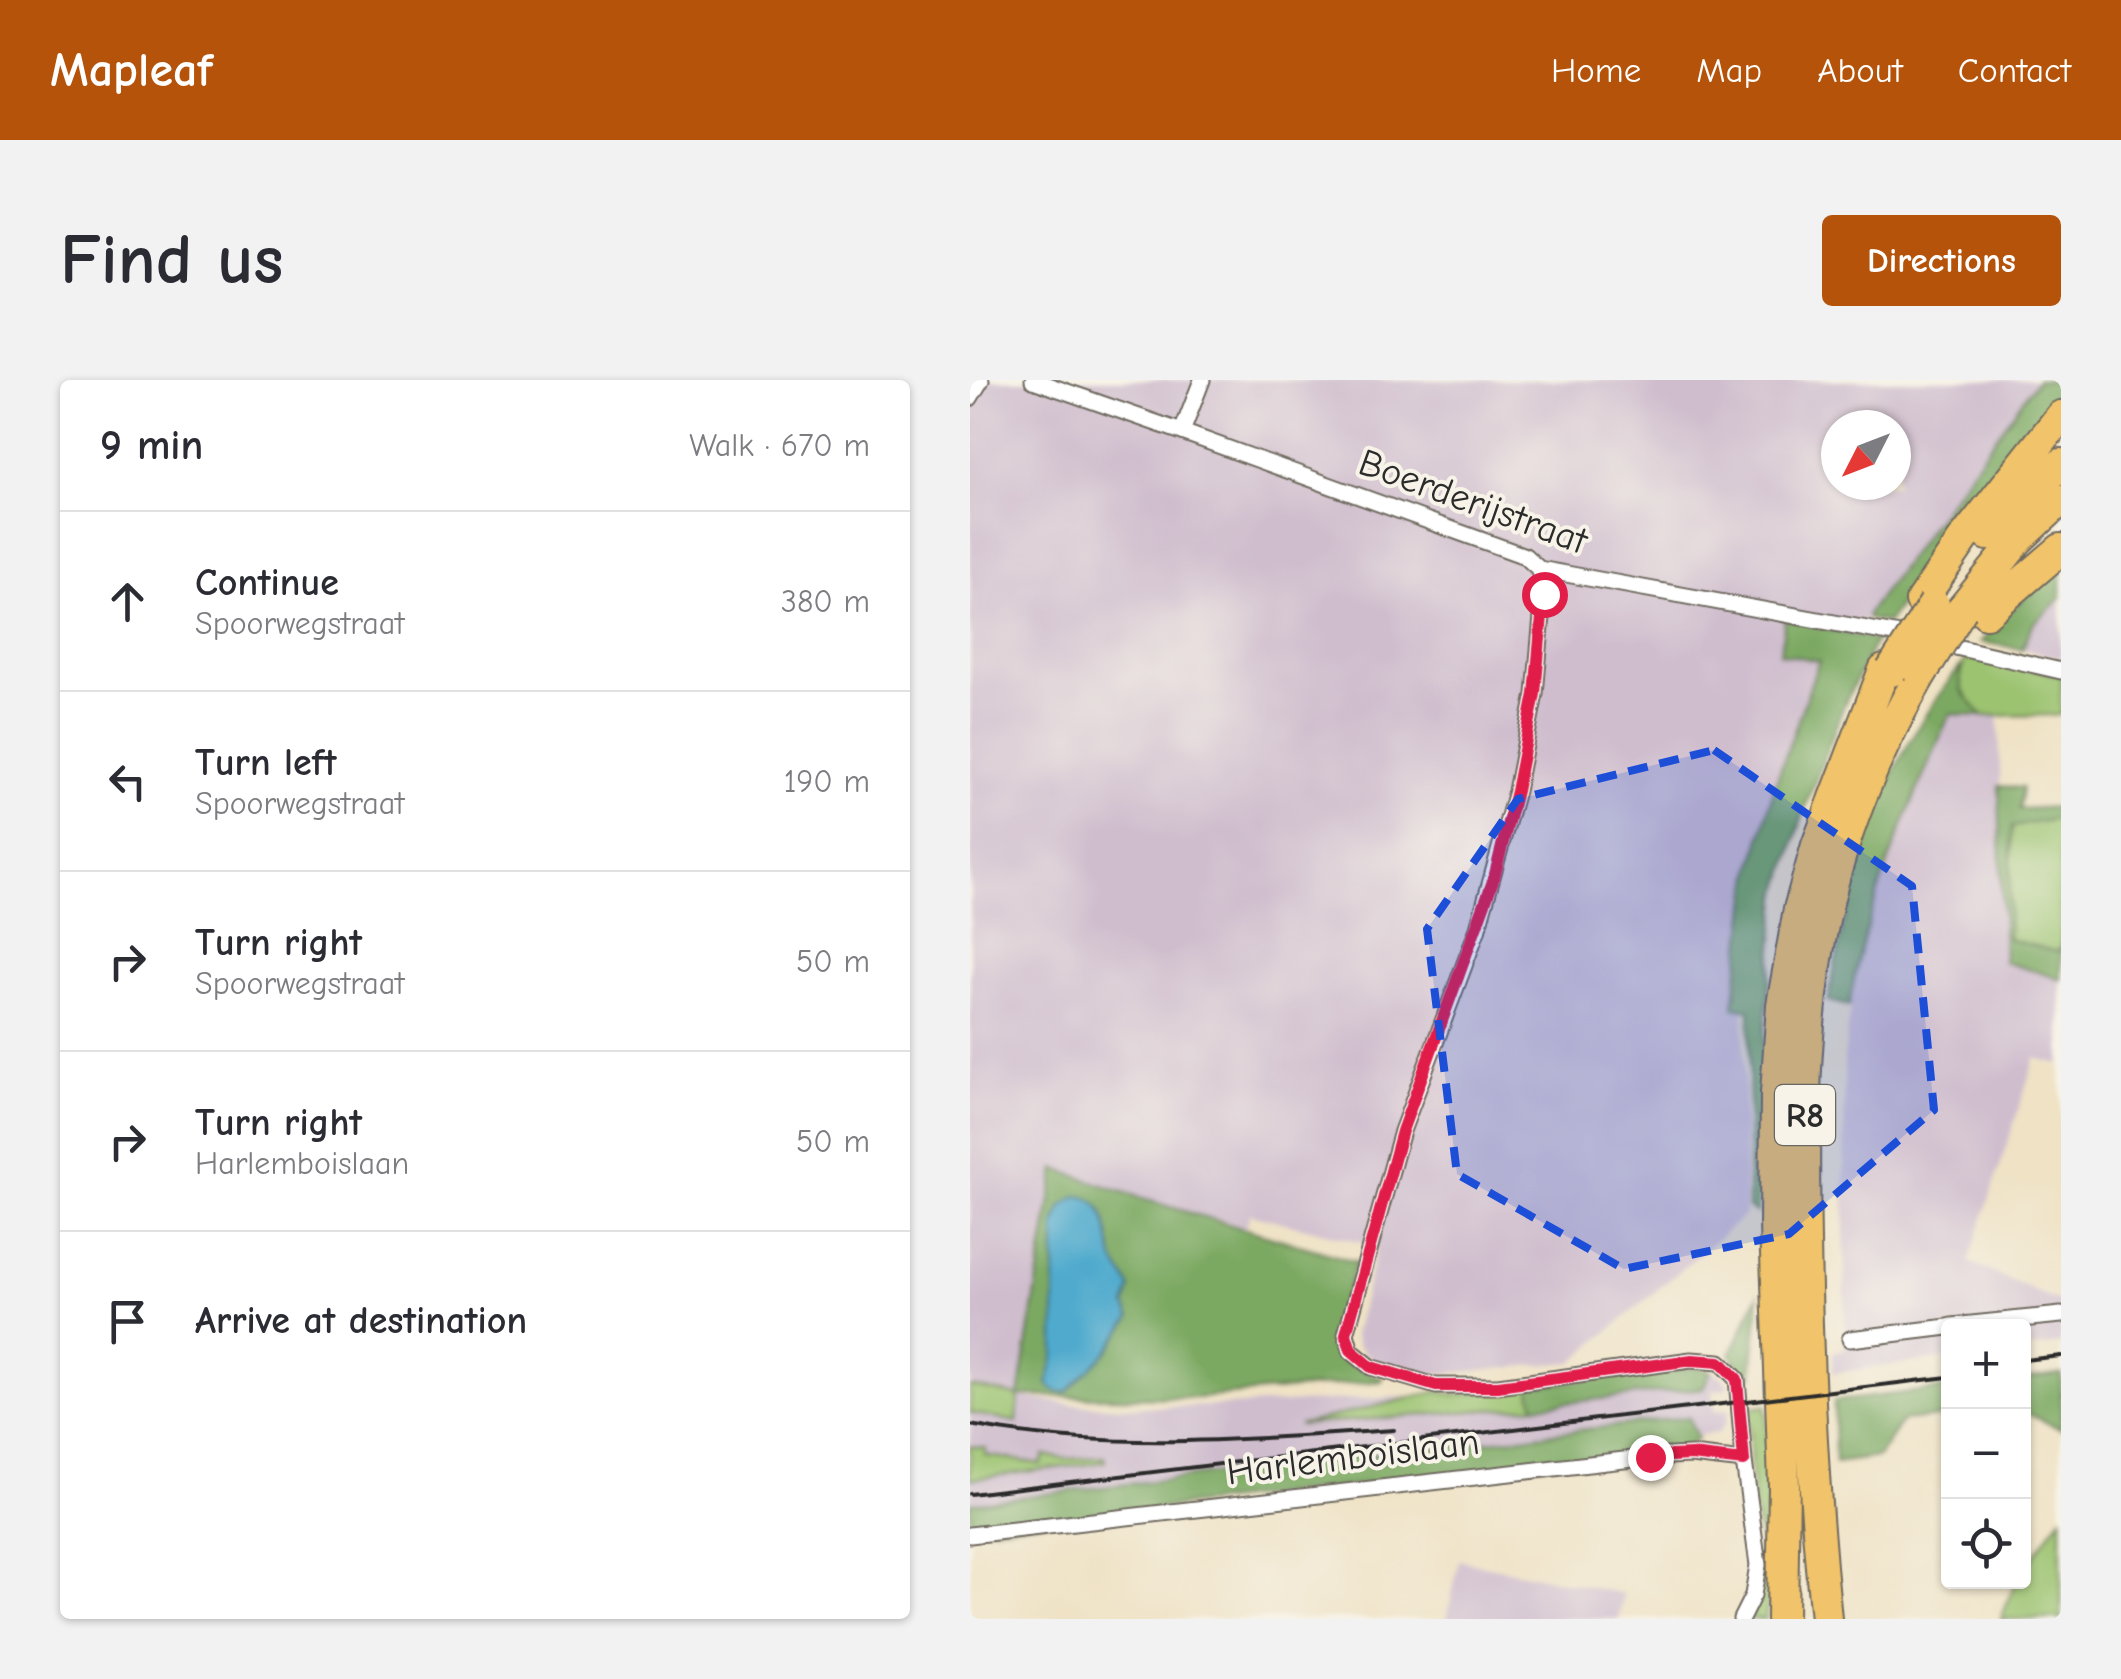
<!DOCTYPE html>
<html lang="en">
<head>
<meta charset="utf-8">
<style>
  body { margin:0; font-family:"Comic Neue",sans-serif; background:#f2f2f3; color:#2b2b33 }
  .controls { position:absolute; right:30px; bottom:30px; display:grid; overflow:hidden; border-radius:10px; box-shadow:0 2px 8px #0004 }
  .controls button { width:90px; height:90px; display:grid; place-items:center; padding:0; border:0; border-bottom:2px solid #e1e1e2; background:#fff; color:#2b2b33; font:50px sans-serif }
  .compass { position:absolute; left:851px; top:30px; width:90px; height:90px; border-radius:50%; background:#fff; box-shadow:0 2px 8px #0004; rotate:228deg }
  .stop { position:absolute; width:30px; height:30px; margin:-22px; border:8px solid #e11d48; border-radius:50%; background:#fff }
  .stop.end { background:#e11d48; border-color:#fff; box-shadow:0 2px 10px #0008 }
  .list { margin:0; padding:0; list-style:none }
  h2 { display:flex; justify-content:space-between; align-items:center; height:130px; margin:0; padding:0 40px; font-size:42px }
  h2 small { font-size:32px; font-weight:400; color:#7c7c81 }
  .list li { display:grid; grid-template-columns:65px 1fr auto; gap:30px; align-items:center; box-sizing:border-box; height:180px; padding:0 40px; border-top:2px solid #e1e1e2 }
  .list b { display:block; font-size:38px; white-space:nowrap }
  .list p { margin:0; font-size:32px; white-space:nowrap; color:#7c7c81 }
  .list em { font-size:32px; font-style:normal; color:#7c7c81 }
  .icon { flex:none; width:55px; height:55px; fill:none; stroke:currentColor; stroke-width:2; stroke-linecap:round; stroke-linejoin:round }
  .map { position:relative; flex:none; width:1091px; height:1239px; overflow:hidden; border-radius:10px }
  header { display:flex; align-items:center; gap:60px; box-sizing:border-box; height:140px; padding:0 50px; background:#b45309; color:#fff }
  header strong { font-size:48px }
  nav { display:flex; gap:55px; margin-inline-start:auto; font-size:35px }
  .intro { display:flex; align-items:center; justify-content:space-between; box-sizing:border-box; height:240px; padding:0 60px }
  h1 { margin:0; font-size:70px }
  .button { padding:25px 45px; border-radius:10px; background:#b45309; color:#fff; font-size:35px; font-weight:700 }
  main { display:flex; gap:60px; padding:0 60px }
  aside { flex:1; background:#fff; border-radius:10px; box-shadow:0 2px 8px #0004 }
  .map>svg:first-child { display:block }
</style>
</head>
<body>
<header>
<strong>Mapleaf</strong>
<nav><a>Home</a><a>Map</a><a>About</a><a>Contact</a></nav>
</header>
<div class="intro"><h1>Find us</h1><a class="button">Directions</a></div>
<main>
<aside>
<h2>9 min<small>Walk · 670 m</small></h2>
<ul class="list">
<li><svg class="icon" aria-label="ahead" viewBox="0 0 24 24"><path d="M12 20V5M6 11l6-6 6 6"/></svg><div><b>Continue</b><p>Spoorwegstraat</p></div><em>380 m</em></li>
<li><svg class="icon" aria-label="left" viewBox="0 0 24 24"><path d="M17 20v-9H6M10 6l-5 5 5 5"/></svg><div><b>Turn left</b><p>Spoorwegstraat</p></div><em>190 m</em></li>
<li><svg class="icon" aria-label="right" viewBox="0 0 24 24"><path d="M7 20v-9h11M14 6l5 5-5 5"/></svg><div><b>Turn right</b><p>Spoorwegstraat</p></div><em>50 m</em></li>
<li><svg class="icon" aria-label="right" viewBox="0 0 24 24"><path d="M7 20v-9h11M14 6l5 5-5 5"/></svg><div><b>Turn right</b><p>Harlemboislaan</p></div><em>50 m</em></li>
<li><svg class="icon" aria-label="arrive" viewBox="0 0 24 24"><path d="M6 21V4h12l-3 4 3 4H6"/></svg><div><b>Arrive at destination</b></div></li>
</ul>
</aside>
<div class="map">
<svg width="1091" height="1239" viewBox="0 0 1091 1239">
  <rect width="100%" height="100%" fill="#f7f3e8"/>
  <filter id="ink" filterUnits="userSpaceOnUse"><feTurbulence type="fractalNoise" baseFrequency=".01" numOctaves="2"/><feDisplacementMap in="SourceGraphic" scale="20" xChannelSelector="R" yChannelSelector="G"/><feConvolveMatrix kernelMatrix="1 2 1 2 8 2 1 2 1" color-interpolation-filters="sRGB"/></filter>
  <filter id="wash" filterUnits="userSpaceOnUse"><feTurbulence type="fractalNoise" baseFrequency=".0048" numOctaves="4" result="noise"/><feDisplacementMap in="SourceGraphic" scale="40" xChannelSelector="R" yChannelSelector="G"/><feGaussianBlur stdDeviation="2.25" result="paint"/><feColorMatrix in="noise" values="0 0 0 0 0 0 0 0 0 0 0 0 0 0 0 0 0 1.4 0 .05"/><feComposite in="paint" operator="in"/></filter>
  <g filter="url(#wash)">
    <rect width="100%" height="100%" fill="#efe2c5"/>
    <path fill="#cfbdce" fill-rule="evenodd" d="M 0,0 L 1067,0 L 897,234 L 880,278 L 774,620 L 775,835 L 603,982 L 467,994 L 446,994 L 406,982 L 388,966 L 384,954 L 407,866 L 280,834 L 276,847 L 177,820 L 86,789 L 49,1016 L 0,1006 ZM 866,45 L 926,45 L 926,105 L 866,105 Z
      M 1091,218 L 1091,278 L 1052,269 L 1063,244 Z
      M 980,333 L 1029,337 L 1034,582 L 1091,599 L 1091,684 L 1065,678 L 999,882 L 1091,923 L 1091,964 L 1054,969 L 1054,946 L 978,946 L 978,978 L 863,993 L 863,972 L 875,969 L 874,678 L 887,576 L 921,473 Z
      M 734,988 L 751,996 L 756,1004 L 757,1008 L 742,1011 L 744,1032 L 758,1030 L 756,1042 L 748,1053 L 0,1142 L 0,1010 L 98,1024 L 158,1027 L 253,1026 L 510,1013 Z
      M 489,1180 L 654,1214 L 649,1239 L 477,1239 Z"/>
    <path fill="#9bc36f" stroke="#63774d" stroke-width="2.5" d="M 999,275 L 1091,295 L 1091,335 L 1013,336 C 995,316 980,300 999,275 Z
      M 1091,438 L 1091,564 L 1088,572 L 1038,560 L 1042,446 Z
      M 0,1006 L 49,1016 L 47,1042 L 0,1033 Z
      M 560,1006 L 565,1026 L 328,1045 L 469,1011 L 486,1015 Z
      M 796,1026 L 799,1209 L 796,1239 L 779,1239 C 806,1180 787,1165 782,1108 C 780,1082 780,1055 778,1028 Z
      M 0,1066 L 16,1068 L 15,1075 L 71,1084 L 74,1075 L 95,1079 L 135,1077 L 135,1082 L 0,1099 Z
      M 1091,1137 L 1091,1239 L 1031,1239 L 1046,1202 L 1054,1202 L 1054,1190 Z"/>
    <path fill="#7ca962" stroke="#546a46" stroke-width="2.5" d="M 1067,0 L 1091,0 L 1091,11 L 1033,77 L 917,243 L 898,239 L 897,234 Z
      M 1091,187 L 1091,218 L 1063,244 L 1052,269 L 1011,262 L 1036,234 Z
      M 815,239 L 906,260 L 874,325 L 835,428 L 808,517 L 794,660 L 787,833 L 778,828 L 780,630 L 764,627 L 781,495 L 805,405 L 849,281 L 810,273 Z
      M 990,287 L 991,310 L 1013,336 L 980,334 C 939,429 896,523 879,626 L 858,621 C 883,492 905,393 990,287 Z
      M 1029,406 L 1052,408 L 1049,429 L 1087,427 L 1090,438 L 1042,447 L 1038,559 L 1088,572 L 1091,564 L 1091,599 L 1034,582 Z
      M 86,789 L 177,820 L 387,882 C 378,911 350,964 384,985 C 392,991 404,994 413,998 L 411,1001 L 228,1018 L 49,1016 Z
      M 788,916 C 790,943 782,968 783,995 L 773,998 L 761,973 Z
      M 730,987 L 741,991 L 733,1008 L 565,1026 L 560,1006 Z
      M 1091,994 L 1091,1049 L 1054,1032 L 1054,999 Z
      M 978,1008 L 978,1036 L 932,1041 L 908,1077 L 865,1083 L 864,1021 Z
      M 718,1037 L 727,1058 L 719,1067 L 701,1070 L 0,1150 L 0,1123 Z"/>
    <path fill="#4faacd" stroke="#3d6a7c" stroke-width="2.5" d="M 108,816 C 141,818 137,858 145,881 C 149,890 158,899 161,909 L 156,926 L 161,938 L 137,972 L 98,1011 C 90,1014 82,1011 78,1003 L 85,974 L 85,845 L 92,826 Z"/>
  </g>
  <g filter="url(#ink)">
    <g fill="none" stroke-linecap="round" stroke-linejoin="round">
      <g stroke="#706b61" stroke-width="19">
        <path id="minor" d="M 63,0 L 212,52 L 232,0
          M 0,18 L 11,0
          M 212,52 L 555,176 L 569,189 L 946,258
          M 569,189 L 574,214 L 565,314 L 546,411 L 507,551 L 432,751 L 376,954 L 381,971 L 401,987 L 466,1006 L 528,1006 L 721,980 L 750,982 L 767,999 L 774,1081 L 788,1185 L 783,1215 L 771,1239
          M 968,263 L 1091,291
          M 982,946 L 1091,935
          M 880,959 L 978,947
          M 0,1155 L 680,1077 L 721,1075 L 774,1081"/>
      </g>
      <g stroke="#706b61" stroke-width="34">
        <path id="motorway" d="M 1018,155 L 1091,84
          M 951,221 L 995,157 L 1091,36
          M 992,229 L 1048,160 L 1091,120
          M 1016,233 L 1091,169
          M 812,1239 L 814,1106 L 805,845 L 806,713 L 812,625 L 829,529 L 847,465 L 914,290
          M 856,1239 C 843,1113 837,987 835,860 C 833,753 832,641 855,535 C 873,451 907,371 950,296"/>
      </g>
      <use href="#minor" stroke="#fff" stroke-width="15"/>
      <use href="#motorway" stroke="#f1c36a" stroke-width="30"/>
      <path stroke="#2b2b2b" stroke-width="4" d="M 1054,980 L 1091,976
        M 0,1045 C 140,1072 282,1059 424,1050
        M 0,1114 L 978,997"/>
      <g stroke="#706b61" stroke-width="34" stroke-linecap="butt">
        <path id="motorway-bridge" d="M 921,291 L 964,224
          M 950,296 L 992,229"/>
      </g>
      <use href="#motorway-bridge" stroke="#f1c36a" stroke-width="30"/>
    </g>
  </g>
  <g fill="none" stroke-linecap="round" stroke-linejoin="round" filter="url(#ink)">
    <path stroke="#e11d48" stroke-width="12" d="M 574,214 L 565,314 L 546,411 L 524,498 L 432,751 L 376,954 L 381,970 L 401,987 L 466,1006 L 528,1006 L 722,980 L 750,982 L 767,999 L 774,1081 L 721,1075 L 680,1077"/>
  </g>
  <path fill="#1d4ed8" fill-opacity="0.2" stroke="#1d4ed8" stroke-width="8" stroke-dasharray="20 12" stroke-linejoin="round" d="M 744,370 L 942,506 L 964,730 L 819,854 L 654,889 L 487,794 L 457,549 L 548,419 Z"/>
  <g text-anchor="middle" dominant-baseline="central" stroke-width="8" stroke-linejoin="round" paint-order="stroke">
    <rect fill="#f7f3e8" stroke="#686764" stroke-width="2.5" x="805" y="705" width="60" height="60" rx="8"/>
    <g font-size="35" font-weight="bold" fill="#2b2b2b">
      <text x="835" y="735">R8</text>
    </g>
    <g font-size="38" fill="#2b2b2b" stroke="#f7f3e8">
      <text transform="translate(503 122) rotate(20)">Boerderijstraat</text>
      <text transform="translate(383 1077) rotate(-7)">Harlemboislaan</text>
    </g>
  </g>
</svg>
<div class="controls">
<button>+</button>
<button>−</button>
<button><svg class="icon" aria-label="locate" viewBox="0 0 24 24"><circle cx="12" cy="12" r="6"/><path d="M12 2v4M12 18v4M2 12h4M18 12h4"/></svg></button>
</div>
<svg class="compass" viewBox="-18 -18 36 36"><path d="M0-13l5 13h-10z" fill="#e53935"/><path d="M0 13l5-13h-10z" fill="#7c7c81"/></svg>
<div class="stop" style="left:574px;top:214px"></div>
<div class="stop end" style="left:680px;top:1077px"></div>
</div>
</main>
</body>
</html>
